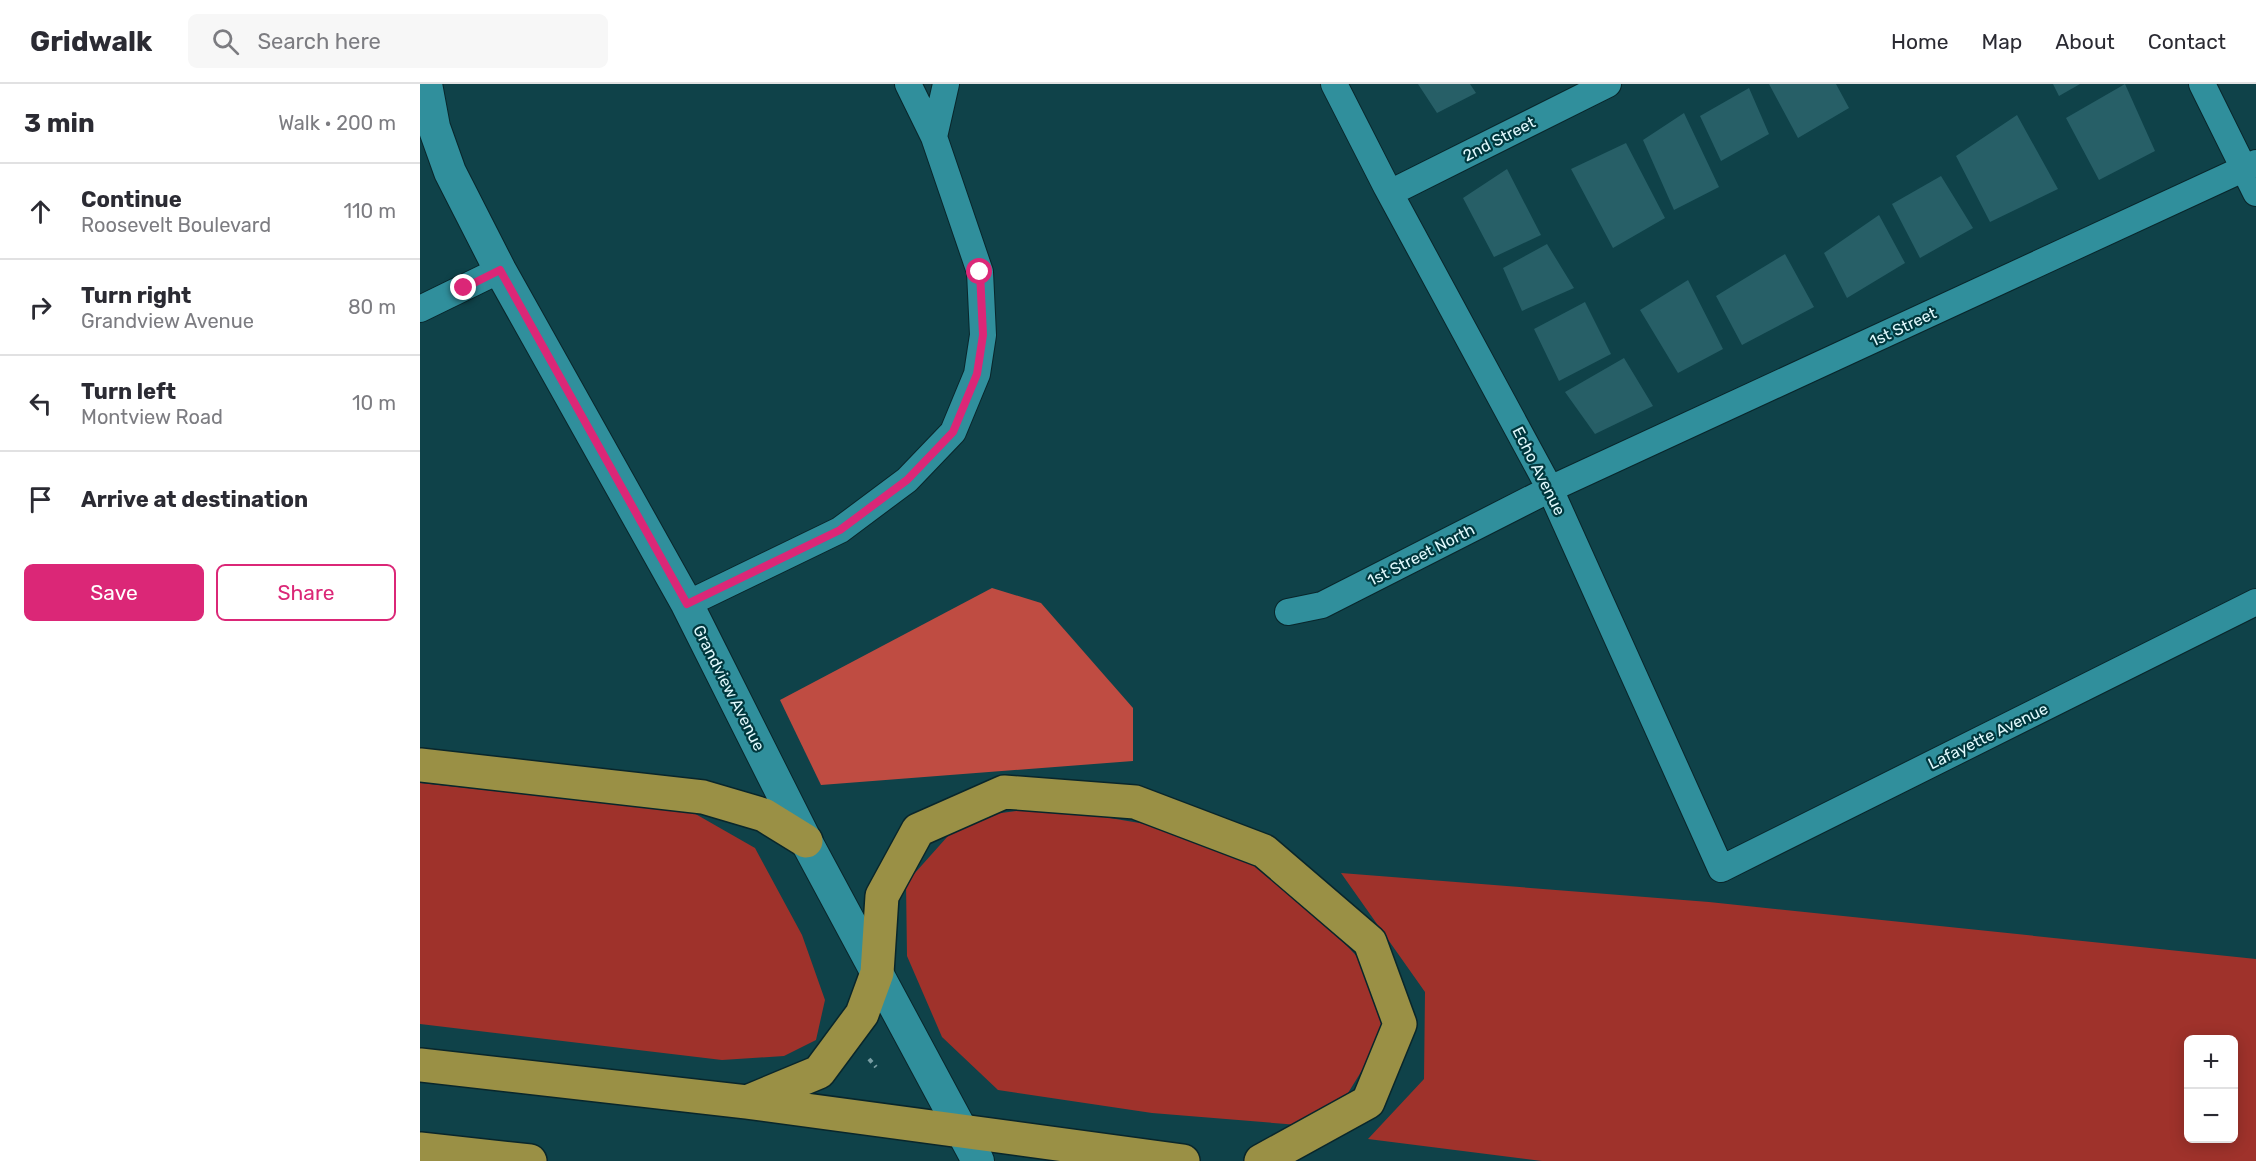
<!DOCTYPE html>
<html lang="en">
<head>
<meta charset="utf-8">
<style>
  body { margin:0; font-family:Rubik,sans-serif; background:#f7f7f7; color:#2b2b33 }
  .controls { position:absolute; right:18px; bottom:18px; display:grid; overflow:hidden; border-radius:9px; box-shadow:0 3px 15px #0003 }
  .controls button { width:54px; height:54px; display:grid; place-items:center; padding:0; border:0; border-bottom:2px solid #e1e1e2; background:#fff; color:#2b2b33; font:30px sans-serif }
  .stop { position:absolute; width:18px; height:18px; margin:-14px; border:4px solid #db2777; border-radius:50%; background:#fff }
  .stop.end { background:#db2777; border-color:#fff; box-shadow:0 2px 6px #0008 }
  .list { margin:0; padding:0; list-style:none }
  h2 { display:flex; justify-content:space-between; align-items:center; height:78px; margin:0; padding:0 24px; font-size:26px }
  h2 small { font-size:20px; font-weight:400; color:#7c7c81 }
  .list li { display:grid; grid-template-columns:39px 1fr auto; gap:18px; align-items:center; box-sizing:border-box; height:96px; padding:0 24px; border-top:2px solid #e1e1e2 }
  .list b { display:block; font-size:22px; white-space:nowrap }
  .list p { margin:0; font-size:20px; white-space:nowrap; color:#7c7c81 }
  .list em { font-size:20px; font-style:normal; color:#7c7c81 }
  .actions { display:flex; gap:12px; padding:18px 24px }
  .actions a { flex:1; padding:14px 0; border:2px solid #db2777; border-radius:9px; text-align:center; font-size:21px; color:#db2777 }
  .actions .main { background:#db2777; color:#fff }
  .icon { flex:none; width:33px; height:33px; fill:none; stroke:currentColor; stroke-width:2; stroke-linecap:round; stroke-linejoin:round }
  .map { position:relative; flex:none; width:1836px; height:1077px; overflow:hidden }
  header { display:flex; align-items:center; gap:36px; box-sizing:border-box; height:84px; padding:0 30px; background:#fff; border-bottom:2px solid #e1e1e2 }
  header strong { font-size:28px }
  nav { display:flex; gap:33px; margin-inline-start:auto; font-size:21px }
  .search { width:420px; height:54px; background:#f7f7f7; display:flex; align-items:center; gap:15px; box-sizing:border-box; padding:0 21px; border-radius:9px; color:#7c7c81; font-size:22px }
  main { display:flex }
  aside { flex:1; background:#fff }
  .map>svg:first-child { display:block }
</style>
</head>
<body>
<header>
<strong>Gridwalk</strong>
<div class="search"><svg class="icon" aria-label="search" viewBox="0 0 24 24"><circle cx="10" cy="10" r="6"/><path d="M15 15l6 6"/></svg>Search here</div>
<nav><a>Home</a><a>Map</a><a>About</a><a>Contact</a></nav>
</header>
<main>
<aside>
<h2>3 min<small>Walk · 200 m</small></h2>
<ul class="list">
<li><svg class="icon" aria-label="ahead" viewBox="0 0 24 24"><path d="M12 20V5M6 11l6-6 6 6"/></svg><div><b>Continue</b><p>Roosevelt Boulevard</p></div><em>110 m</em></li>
<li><svg class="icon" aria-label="right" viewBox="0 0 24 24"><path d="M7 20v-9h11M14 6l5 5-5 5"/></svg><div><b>Turn right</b><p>Grandview Avenue</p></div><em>80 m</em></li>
<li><svg class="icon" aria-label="left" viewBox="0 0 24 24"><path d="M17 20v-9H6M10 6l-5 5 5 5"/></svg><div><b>Turn left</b><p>Montview Road</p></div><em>10 m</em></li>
<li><svg class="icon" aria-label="arrive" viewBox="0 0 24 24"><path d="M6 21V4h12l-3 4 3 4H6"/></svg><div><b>Arrive at destination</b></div></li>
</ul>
<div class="actions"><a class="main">Save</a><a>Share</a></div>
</aside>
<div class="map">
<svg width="1836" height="1077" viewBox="0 0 1836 1077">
  <rect width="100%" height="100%" fill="#0f4249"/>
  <path fill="#9f322b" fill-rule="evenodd" d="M 0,699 L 272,728 L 335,764 L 382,851 L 405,916 L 396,956 L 364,972 L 302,976 L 0,940 Z
    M 625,723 L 755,745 L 822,770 L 903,836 L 943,879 L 970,941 L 928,1009 L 878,1041 L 732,1029 L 578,1006 L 522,953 L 487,872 L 486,799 L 544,734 Z
    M 921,789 L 1289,818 L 1836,875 L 1836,1077 L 1122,1077 L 948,1055 L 1004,995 L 1005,908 ZM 1768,956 L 1814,956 L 1814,1054 L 1768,1054 Z"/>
  <path fill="#bf4c42" d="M 572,504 L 621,519 L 713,624 L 713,677 L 401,701 L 360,616 Z"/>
  <path fill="#275f67" d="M 998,0 L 1050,0 L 1056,9 L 1017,29 Z
    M 1349,0 L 1416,0 L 1429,24 L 1378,54 Z
    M 1633,0 L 1660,0 L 1639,12 Z
    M 1705,0 L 1735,67 L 1679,96 L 1646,34 Z
    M 1329,4 L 1349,50 L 1301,77 L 1280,32 Z
    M 1264,29 L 1299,103 L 1254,126 L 1223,56 Z
    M 1597,31 L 1638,105 L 1570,138 L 1536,72 Z
    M 1206,59 L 1245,134 L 1193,164 L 1151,85 Z
    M 1087,85 L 1121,151 L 1074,173 L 1043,114 Z
    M 1521,92 L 1553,144 L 1500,174 L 1472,120 Z
    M 1459,131 L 1485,179 L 1427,214 L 1404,169 Z
    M 1127,160 L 1154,204 L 1102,227 L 1083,184 Z
    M 1365,170 L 1394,223 L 1322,261 L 1296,212 Z
    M 1268,196 L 1303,265 L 1258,289 L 1220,226 Z
    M 1165,218 L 1191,270 L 1139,297 L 1114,245 Z
    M 1204,274 L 1233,322 L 1175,350 L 1145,308 Z"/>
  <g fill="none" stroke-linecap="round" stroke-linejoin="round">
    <g stroke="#09262b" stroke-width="28">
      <path id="minor" d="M 914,0 L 966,102 L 1130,405 L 1301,785 L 1836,518
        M 1782,0 L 1836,109
        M 514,53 L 526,0
        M 970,109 L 1188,0
        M 0,225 L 80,186
        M 267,520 L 420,446 L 487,396 L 533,348 L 557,290 L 563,251 L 560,188 L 514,53 L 488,0
        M 868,528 L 902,521 L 1130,405 L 1836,79"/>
    </g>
    <g stroke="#09262b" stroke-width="34">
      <path id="tertiary" d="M 6,0 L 14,43 L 30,88 L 80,186 L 267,520 L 386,757 L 558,1077"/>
    </g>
    <g stroke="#09262b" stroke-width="36">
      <path id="trunk" d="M 0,681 L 283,713 L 344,731 L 386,757
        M 0,981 L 327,1018 L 763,1077
        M 327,1018 L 399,988 L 442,930 L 457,889 L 462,812 L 498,746 L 584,708 L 715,718 L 844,767 L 950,858 L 980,940 L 948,1018 L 841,1077
        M 0,1065 L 110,1077"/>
    </g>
    <path stroke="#799ea4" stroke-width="4" stroke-dasharray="4.5 4.5" stroke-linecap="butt" d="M 449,975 L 456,983"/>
    <use href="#minor" stroke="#308f9c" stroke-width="26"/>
    <use href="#tertiary" stroke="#308f9c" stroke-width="32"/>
    <use href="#trunk" stroke="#9a9045" stroke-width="33"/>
  </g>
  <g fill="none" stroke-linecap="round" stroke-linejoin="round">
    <path stroke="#db2777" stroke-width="8" d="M 44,204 L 80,186 L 267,520 L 420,446 L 487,396 L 533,348 L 557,290 L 563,251 L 560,188"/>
  </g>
  <g text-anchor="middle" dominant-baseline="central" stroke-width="4.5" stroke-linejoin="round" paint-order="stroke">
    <g font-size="16" fill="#e0f9fd" stroke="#00383e">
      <text transform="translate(1079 55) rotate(-27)">2nd Street</text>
      <text transform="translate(1483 243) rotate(-25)">1st Street</text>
      <text transform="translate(1119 387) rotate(63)">Echo Avenue</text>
      <text transform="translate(1001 471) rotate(-27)">1st Street North</text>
      <text transform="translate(309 604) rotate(63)">Grandview Avenue</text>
      <text transform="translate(1568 652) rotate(-26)">Lafayette Avenue</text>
    </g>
  </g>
</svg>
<div class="controls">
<button>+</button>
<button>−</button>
</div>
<div class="stop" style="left:560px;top:188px"></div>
<div class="stop end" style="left:44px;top:204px"></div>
</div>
</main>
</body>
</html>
